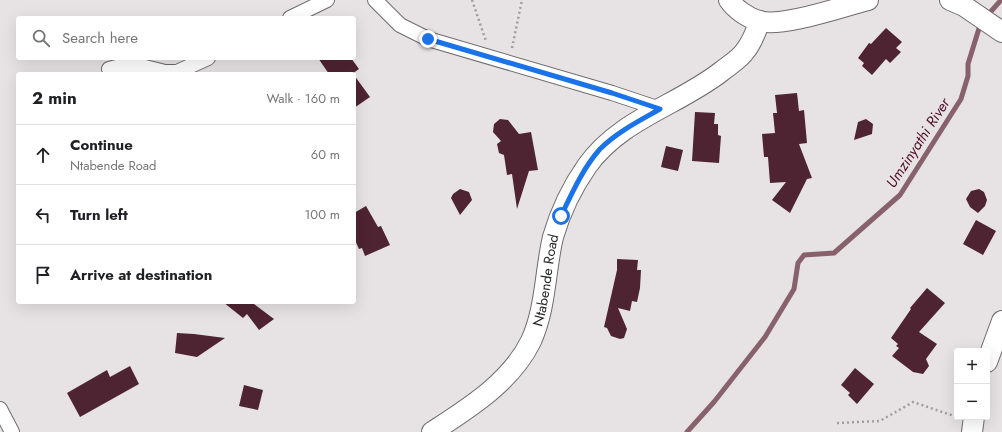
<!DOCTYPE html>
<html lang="en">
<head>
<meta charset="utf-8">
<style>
  body { margin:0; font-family:Jost,sans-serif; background:#f6f6f6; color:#202124 }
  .controls { position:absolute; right:12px; bottom:12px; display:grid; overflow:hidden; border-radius:4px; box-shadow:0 4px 16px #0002 }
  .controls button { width:36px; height:36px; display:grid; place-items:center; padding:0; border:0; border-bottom:1px solid #e0e0e0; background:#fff; color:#202124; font:20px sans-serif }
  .stop { position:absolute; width:12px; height:12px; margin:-9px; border:3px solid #1a73e8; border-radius:50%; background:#fff }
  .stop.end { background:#1a73e8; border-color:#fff; box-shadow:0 1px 4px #0008 }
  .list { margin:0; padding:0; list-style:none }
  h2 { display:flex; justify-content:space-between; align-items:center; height:52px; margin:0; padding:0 16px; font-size:17px }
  h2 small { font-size:13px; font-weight:400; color:#757577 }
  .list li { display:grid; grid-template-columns:26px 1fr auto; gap:12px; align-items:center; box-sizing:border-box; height:60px; padding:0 16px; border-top:1px solid #e0e0e0 }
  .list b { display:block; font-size:15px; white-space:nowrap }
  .list p { margin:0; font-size:13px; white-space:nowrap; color:#757577 }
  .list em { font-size:13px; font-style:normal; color:#757577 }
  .icon { flex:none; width:22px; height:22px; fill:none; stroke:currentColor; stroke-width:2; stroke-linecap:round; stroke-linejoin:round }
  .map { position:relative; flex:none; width:1002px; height:432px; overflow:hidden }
  .search { position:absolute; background:#fff; box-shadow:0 4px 16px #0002; left:16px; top:16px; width:340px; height:44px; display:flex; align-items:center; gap:10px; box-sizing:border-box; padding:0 14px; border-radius:4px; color:#757577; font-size:15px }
  .panel { position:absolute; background:#fff; box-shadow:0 4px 16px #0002; left:16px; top:72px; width:340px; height:232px; border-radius:4px }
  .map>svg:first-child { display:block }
</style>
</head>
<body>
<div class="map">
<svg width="1002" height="432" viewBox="0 0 1002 432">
  <rect width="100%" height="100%" fill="#e7e3e4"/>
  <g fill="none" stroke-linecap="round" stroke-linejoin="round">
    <path stroke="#87626d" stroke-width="5" d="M 986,17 L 1001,0
      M 687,432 L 714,402 L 765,337 L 794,289 L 798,263 L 804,255 L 834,253 L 900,195 L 961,99 L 968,76 L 968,64 L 981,22"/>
  </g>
  <path fill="#4e2332" d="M 886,28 L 902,42 L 896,48 L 901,52 L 890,63 L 886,59 L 872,75 L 862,66 L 864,63 L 858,58 L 869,43 L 871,44 Z
    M 318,58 L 351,58 L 359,69 L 352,74 L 329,74 Z
    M 354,75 L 370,97 L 354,108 Z
    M 797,93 L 799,111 L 804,110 L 807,143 L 799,144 L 812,178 L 807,179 L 790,213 L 772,200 L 786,182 L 770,183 L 768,157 L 764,157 L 762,134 L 775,133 L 773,113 L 777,113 L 775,95 Z
    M 695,112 L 715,113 L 714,124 L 718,124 L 718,135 L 721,136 L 719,163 L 692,161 Z
    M 500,119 L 508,120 L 519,134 L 531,132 L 538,170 L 529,171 L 517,209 L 512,174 L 507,175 L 504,155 L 499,153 L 497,144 L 501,141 L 493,132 L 494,124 Z
    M 866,119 L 873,124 L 872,134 L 854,140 L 858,122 Z
    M 666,146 L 683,150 L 678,171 L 661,167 Z
    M 460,189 L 469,192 L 472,200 L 460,215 L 451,198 L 453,194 Z
    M 979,189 L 984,192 L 987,200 L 985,206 L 978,213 L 970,207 L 966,199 L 971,191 Z
    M 366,206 L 378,227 L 381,226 L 390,245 L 365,256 L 362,248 L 359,249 L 354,238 L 354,213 Z
    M 976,220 L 996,231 L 983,255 L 963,244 Z
    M 617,259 L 638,260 L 637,270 L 641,270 L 640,288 L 637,302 L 632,301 L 630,311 L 618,308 L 627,329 L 624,338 L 620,339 L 611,336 L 607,328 L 604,327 L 617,270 Z
    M 927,288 L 945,303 L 919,332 L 937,344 L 926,359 L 929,366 L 923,374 L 913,372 L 892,356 L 899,348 L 896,346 L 898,344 L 891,338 L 911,309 L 910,308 Z
    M 223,302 L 256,302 L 254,304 L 274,319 L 259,330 L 247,314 L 243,318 Z
    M 177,333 L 194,334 L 225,338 L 197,357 L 175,353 Z
    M 130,366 L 139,384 L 80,417 L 67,393 L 107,370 L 110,377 Z
    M 855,368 L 874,384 L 857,404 L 848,395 L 850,393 L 841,385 Z
    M 244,385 L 263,390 L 258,410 L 239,406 Z"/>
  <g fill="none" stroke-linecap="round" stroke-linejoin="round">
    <g stroke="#6f6b6c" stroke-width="16">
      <path id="street" d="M 375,0 L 400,25 L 428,39 L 612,93 L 660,109
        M 290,18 L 327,0
        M 109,69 L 124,65 L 137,65 L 165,72 L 177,72 L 208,58
        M 0,409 L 12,432"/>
    </g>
    <g stroke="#6f6b6c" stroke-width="22">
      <g id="secondary">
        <path d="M 729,0 C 735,9 748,18 759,21 C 782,28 844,6 868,0"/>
        <path d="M 950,0 L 964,6 L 1002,32"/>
        <path d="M 987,362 L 1002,321"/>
        <path id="s1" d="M 432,432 C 469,408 511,382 531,341 C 546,308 545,271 553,237 C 560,213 573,186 587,166 C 620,119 679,105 722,71 C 729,65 740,59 745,51 C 752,43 756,31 760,21"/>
        <path d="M 972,432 L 974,417"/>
      </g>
    </g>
    <path stroke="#a09d9e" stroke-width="2.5" stroke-dasharray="2 3" stroke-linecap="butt" d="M 472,0 L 486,41
      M 512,48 L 522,0
      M 837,423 L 880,421 L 913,402 L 957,417"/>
    <use href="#street" stroke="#fff" stroke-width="14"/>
    <use href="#secondary" stroke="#fff" stroke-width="20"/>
  </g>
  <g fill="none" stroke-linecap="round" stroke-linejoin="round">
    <path stroke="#1a73e8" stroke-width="5" d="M 428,39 L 612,93 L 660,109 C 639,121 617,132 600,149 C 583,168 572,193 561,216"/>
  </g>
  <g text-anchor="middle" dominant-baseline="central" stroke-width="4" stroke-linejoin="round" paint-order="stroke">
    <g font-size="14" fill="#282727" stroke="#e7e3e4">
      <text stroke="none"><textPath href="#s1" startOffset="199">Ntabende Road</textPath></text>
    </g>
    <g font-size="15" font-style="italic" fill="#50102a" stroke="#e7e3e4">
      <text transform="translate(918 143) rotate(-57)">Umzinyathi River</text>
    </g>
  </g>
</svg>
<div class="controls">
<button>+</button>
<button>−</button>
</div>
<div class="stop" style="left:561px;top:216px"></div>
<div class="stop end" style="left:428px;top:39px"></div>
<div class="search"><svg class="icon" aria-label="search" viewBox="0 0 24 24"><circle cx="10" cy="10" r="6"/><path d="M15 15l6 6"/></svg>Search here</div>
<section class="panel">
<h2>2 min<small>Walk · 160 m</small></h2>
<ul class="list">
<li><svg class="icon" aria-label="ahead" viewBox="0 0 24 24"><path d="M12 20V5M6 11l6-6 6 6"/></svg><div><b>Continue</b><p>Ntabende Road</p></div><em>60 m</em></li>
<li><svg class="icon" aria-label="left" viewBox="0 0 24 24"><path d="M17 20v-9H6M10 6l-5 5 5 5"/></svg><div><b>Turn left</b></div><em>100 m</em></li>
<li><svg class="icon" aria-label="arrive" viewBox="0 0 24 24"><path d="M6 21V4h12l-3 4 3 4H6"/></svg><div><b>Arrive at destination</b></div></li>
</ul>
</section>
</div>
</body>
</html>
